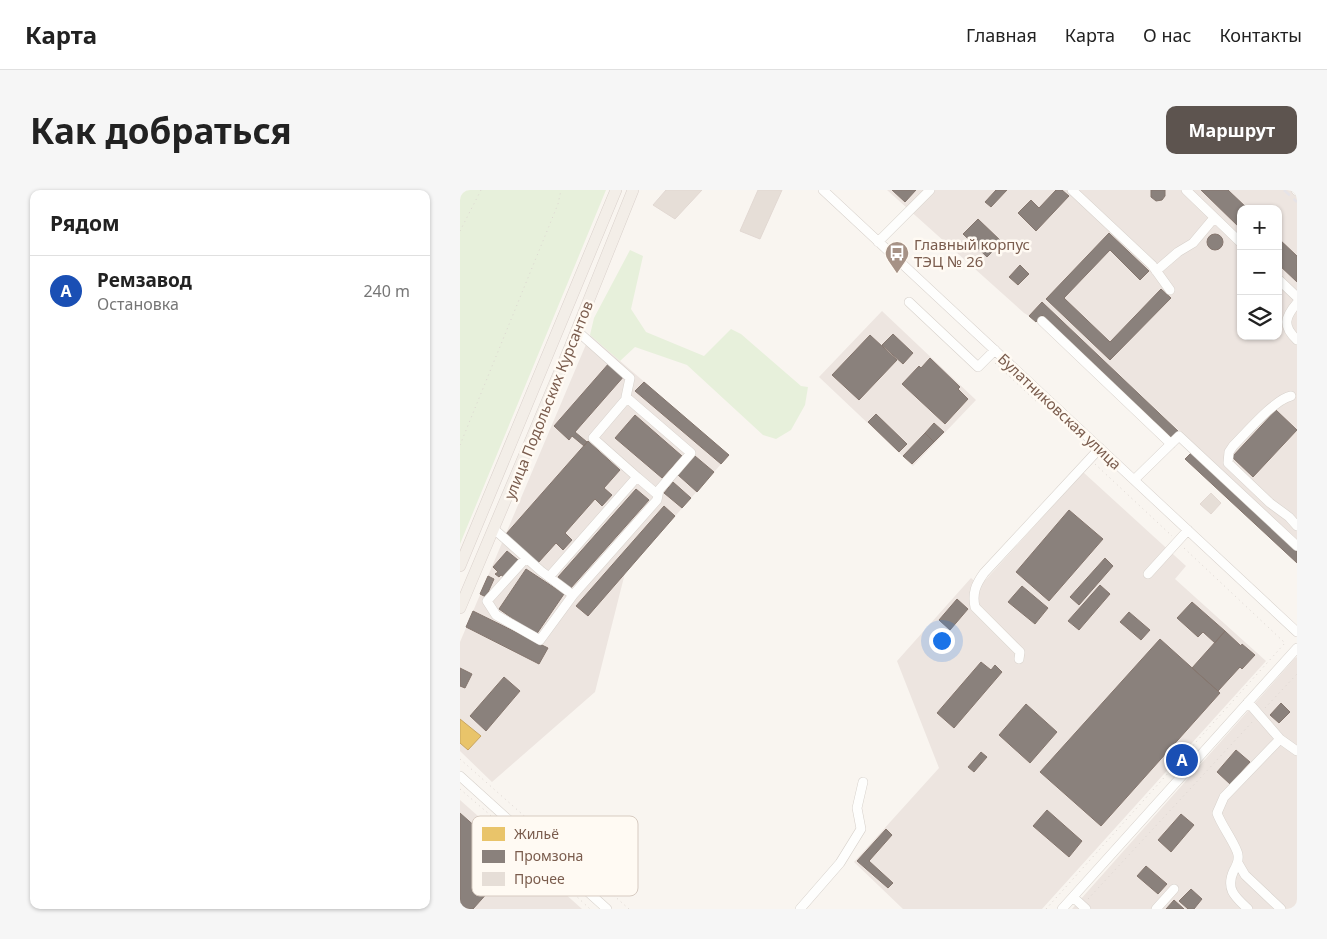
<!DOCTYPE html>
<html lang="ru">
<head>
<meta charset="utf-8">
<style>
  body { margin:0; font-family:"Noto Sans",sans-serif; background:#f6f6f6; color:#222 }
  .controls { position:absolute; right:15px; top:15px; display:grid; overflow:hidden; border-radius:10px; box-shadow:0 1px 4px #0004 }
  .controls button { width:45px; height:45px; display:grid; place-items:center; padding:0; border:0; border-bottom:1px solid #e0e0e0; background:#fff; color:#222; font:25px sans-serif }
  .you { position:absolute; left:481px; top:450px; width:18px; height:18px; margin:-12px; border:4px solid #fff; border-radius:50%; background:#1a73e8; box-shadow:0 0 0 8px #1a73e833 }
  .badge { display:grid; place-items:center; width:32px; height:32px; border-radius:50%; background:#5d544f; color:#fff; font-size:16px; font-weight:700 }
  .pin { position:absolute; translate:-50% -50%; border:2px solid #fff; box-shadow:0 1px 5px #0006 }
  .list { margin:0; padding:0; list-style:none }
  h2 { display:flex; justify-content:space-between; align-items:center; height:65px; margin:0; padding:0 20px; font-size:21px }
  h2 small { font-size:16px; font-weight:400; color:#767676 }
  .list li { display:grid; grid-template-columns:32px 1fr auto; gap:15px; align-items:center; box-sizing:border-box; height:70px; padding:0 20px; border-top:1px solid #e0e0e0 }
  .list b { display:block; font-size:19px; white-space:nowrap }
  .list p { margin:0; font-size:16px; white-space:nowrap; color:#767676 }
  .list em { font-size:16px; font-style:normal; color:#767676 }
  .icon { flex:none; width:28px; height:28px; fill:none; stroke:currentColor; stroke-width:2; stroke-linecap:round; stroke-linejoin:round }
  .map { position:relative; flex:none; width:837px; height:719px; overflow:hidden; border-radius:10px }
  header { display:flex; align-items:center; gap:30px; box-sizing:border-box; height:70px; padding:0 25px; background:#fff; border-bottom:1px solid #e0e0e0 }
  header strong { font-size:24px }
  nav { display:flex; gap:28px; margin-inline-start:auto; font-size:18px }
  .intro { display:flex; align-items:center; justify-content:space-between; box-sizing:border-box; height:120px; padding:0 30px }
  h1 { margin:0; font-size:35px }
  .button { padding:12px 22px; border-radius:10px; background:#5d544f; color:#fff; font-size:18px; font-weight:700 }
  main { display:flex; gap:30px; padding:0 30px }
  aside { flex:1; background:#fff; border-radius:10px; box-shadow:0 1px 4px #0004 }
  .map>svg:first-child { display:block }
</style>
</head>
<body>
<header>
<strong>Карта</strong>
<nav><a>Главная</a><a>Карта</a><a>О нас</a><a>Контакты</a></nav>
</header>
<div class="intro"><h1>Как добраться</h1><a class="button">Маршрут</a></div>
<main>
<aside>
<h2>Рядом<small></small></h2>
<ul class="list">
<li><span class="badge" style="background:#1a4fb4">A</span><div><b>Ремзавод</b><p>Остановка</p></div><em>240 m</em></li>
</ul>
</aside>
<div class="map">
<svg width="837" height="719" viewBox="0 0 837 719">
  <rect width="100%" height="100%" fill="#f9f5f0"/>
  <path fill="#ede5e0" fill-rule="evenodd" d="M 427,0 L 837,0 L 837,352 L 582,112 L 569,126 L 564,123 ZM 781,19 L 818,19 L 818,146 L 781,146 Z
    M 422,121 L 516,210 L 453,276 L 359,187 Z
    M 130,145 L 269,265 L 165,383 L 135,502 L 32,592 L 0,561 L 0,452 Z
    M 623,282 L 726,376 L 715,389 L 806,471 L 582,719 L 443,719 L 394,672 L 479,578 L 437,471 L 511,388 L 520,396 Z
    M 837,467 L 837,719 L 612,719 L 835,468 Z
    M 0,610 L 72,674 L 122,719 L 0,719 Z"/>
  <path fill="#e7f0db" d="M 0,0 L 146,0 L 0,354 Z
    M 170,60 L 183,66 L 171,119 L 186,142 L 244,166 L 271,139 L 281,144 L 341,196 L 348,197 L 345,215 L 331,240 L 316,249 L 303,245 L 227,175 L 175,157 L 160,171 L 130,145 L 134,128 Z"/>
  <path fill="#e9c46a" stroke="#c8a561" d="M 0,529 L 21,546 L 8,560 L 0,553 Z"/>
  <path fill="#8a817c" stroke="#85766e" d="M 432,0 L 456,0 L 445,12 Z
    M 536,0 L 547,0 L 531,17 L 525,12 Z
    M 596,0 L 602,0 L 609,6 L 576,41 L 558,23 L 571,10 L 579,18 Z
    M 691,0 L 705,0 L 705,6 L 702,10 L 696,11 L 691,7 Z
    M 741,0 L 768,0 L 788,19 L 781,19 L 781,39 Z
    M 518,29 L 542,52 L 527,67 L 503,44 Z
    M 649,43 L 689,81 L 680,90 L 650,60 L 604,108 L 650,152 L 701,99 L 711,108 L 650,170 L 586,109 Z
    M747 52a8 8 0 1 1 16 0a8 8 0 1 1-16 0Z
    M 818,48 L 837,66 L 837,92 L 818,74 Z
    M 560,75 L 569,84 L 558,95 L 549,87 Z
    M 582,112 L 719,242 L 712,248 L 582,125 L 576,132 L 569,126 Z
    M 433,144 L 453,163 L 443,174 L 422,155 Z
    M 410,145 L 437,170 L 399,210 L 372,185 Z
    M 470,168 L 500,197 L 498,199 L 508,209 L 485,234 L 442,194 L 459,176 L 461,178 Z
    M 150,172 L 165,185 L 115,242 L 127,252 L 124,256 L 112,246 L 109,250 L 94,236 Z
    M 184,192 L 269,265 L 261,274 L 175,201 Z
    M 816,220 L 837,240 L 793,287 L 772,267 Z
    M 416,224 L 447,254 L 439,262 L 408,232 Z
    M 175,225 L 222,266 L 202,288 L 155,248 Z
    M 474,233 L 484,242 L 474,252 L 465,243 Z
    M 465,243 L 474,252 L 452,274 L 443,266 Z
    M 128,251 L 160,280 L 144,298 L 152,305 L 142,316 L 135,309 L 105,343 L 112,350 L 103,360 L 96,353 L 78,373 L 46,344 Z
    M 731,263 L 837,361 L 837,373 L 725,269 Z
    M 235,266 L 254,282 L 237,302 L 218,285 Z
    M 213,292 L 231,308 L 222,318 L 204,303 Z
    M 176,299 L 189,310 L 110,399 L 98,387 Z
    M 204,316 L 215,326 L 128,426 L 116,416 Z
    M 609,320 L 643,349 L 589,411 L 556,382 Z
    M 47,361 L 58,370 L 44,387 L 41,385 L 39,387 L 35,384 L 38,382 L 33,377 Z
    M 645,368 L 653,376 L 619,415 L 610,407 Z
    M 66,379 L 104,404 L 76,445 L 39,419 Z
    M 28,386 L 34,389 L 26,407 L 20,404 Z
    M 640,395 L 650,404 L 619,440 L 608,431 Z
    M 562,396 L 588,418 L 575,434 L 548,412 Z
    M 497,409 L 508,419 L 490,440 L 479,430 Z
    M 732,412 L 765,441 L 755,453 L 743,442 L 738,447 L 717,428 Z
    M 13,421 L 88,458 L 79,474 L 6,437 Z
    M 669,422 L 690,440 L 681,450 L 660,432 Z
    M 765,441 L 781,456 L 782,454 L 795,465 L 782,479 L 780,477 L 758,501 L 732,478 Z
    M 700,449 L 760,503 L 641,636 L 580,582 Z
    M 521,472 L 531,480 L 535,475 L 542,482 L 494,538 L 477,523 Z
    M 0,478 L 12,484 L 5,498 L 0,496 Z
    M 44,487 L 60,501 L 26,541 L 10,526 Z
    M 821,513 L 830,522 L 819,533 L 810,525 Z
    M 566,514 L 597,542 L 570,573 L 539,545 Z
    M 776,560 L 790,572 L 770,594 L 757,582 Z
    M 521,562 L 527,567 L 514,582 L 508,577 Z
    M 587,620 L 622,651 L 609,667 L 573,636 Z
    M 0,623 L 55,672 L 13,719 L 0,719 Z
    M 721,624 L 734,635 L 711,662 L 698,650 Z
    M 426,639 L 432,645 L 409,671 L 433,693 L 428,698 L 397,671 Z
    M 686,676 L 707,694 L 698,704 L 677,686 Z
    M 731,699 L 742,709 L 734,719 L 728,719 L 719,711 Z
    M 714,710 L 724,719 L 706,719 Z"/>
  <path fill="#e6ded7" stroke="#e2d8d2" d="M 206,0 L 242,0 L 215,29 L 193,15 Z
    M 298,0 L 322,0 L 300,49 L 280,41 Z
    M 751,303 L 761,313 L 751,324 L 740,314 Z"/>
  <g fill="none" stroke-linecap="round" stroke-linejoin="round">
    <g stroke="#d7d1cb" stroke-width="10">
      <path id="minor" d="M 363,0 L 837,442
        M 612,0 L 692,75 L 710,100
        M 726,0 L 781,53
        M 836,0 L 837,1
        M 418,52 L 470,0
        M 696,81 L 718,62 L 733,53 L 754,28
        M 818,89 L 837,107
        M 449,112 L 518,177 L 535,160
        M 837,113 C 825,127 822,136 837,150
        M 582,131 L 711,254
        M 831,206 C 815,209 786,243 773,256 L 769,262 L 768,273 L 810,313 L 829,327 L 837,336
        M 177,287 L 198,305
        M 674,290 L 719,246 L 837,356
        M 34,339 L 81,381 L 113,405 L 197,310 L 199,300 L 231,263 L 166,207 L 170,188 L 116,140
        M 66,368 L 27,411 L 36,425 L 80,450 L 113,405
        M 688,384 L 728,340
        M 89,387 L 177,287 L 133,248 L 167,208
        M 559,469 L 560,462 L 515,417 C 512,403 516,394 524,383 L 640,258
        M 788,512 L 820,549
        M 0,586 L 147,719
        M 778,673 L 785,685 L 821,719
        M 613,707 L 626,719
        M 340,719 L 380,673 L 401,639 L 397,618 L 403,592
        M 602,719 L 837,458
        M 696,719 L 714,699
        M 788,719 C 775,707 765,699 774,680 C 777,675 779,671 778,665 C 777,656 761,635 757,623 L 764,607 L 820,549 L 837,561"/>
    </g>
    <g stroke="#dad1cc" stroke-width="12">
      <path id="major" d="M 0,376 L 156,0
        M 0,418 L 110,157 L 173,0"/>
    </g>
    <path stroke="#dcd5d0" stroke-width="1" stroke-dasharray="1 4" stroke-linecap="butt" d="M 0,41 L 21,0
      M 535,173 L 578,213
      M 0,255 L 98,14 L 101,0
      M 635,274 L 712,346
      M 805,518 L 837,484
      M 0,569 L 169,719
      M 0,599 L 29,624 L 130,719
      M 628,709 L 794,530
      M 586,719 L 825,453 L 724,358"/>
    <use href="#minor" stroke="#fefefd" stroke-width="9"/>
    <use href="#major" stroke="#f3eee8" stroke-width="11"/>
    <path stroke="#e6e3e7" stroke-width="2.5" stroke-dasharray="8 5" stroke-linecap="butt" d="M 824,0 L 837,12"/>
  </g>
  <defs>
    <g id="bus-pin" transform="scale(1.25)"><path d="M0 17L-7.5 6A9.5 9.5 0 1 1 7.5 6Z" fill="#a69286" stroke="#fffaf3"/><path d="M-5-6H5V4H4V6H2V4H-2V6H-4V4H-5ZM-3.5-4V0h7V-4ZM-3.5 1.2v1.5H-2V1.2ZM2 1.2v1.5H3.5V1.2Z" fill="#fff"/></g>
  </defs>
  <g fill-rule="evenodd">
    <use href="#bus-pin" x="437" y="63"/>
  </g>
  <g text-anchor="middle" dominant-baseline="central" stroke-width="5" stroke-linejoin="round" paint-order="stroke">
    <g font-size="15" fill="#7a5c4d" stroke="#fffaf3" text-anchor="start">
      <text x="454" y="54">Главный корпус<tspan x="454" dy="17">ТЭЦ № 26</tspan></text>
    </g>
    <g font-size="15" fill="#7a5c4d" stroke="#fffaf3">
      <text transform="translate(88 210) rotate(-68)">улица Подольских Курсантов</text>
      <text transform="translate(600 221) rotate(43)">Булатниковская улица</text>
    </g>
  </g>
  <rect x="12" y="626" width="166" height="80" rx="8" fill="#fffaf3" stroke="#d7cbc1" stroke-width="1"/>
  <rect x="22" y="637" width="23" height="14" fill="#e9c46a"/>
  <rect x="22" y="660" width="23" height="13" fill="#8a817c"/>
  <rect x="22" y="682" width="23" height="14" fill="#e6ded7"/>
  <g font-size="14" fill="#7a5c4d">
    <text x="54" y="649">Жильё</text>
    <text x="54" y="671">Промзона</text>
    <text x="54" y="694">Прочее</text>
  </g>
</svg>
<div class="controls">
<button>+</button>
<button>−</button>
<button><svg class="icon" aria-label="layers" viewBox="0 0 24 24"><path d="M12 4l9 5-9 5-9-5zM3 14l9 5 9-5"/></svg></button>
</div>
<div class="you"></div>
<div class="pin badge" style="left:722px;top:570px;background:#1a4fb4">A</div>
</div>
</main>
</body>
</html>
